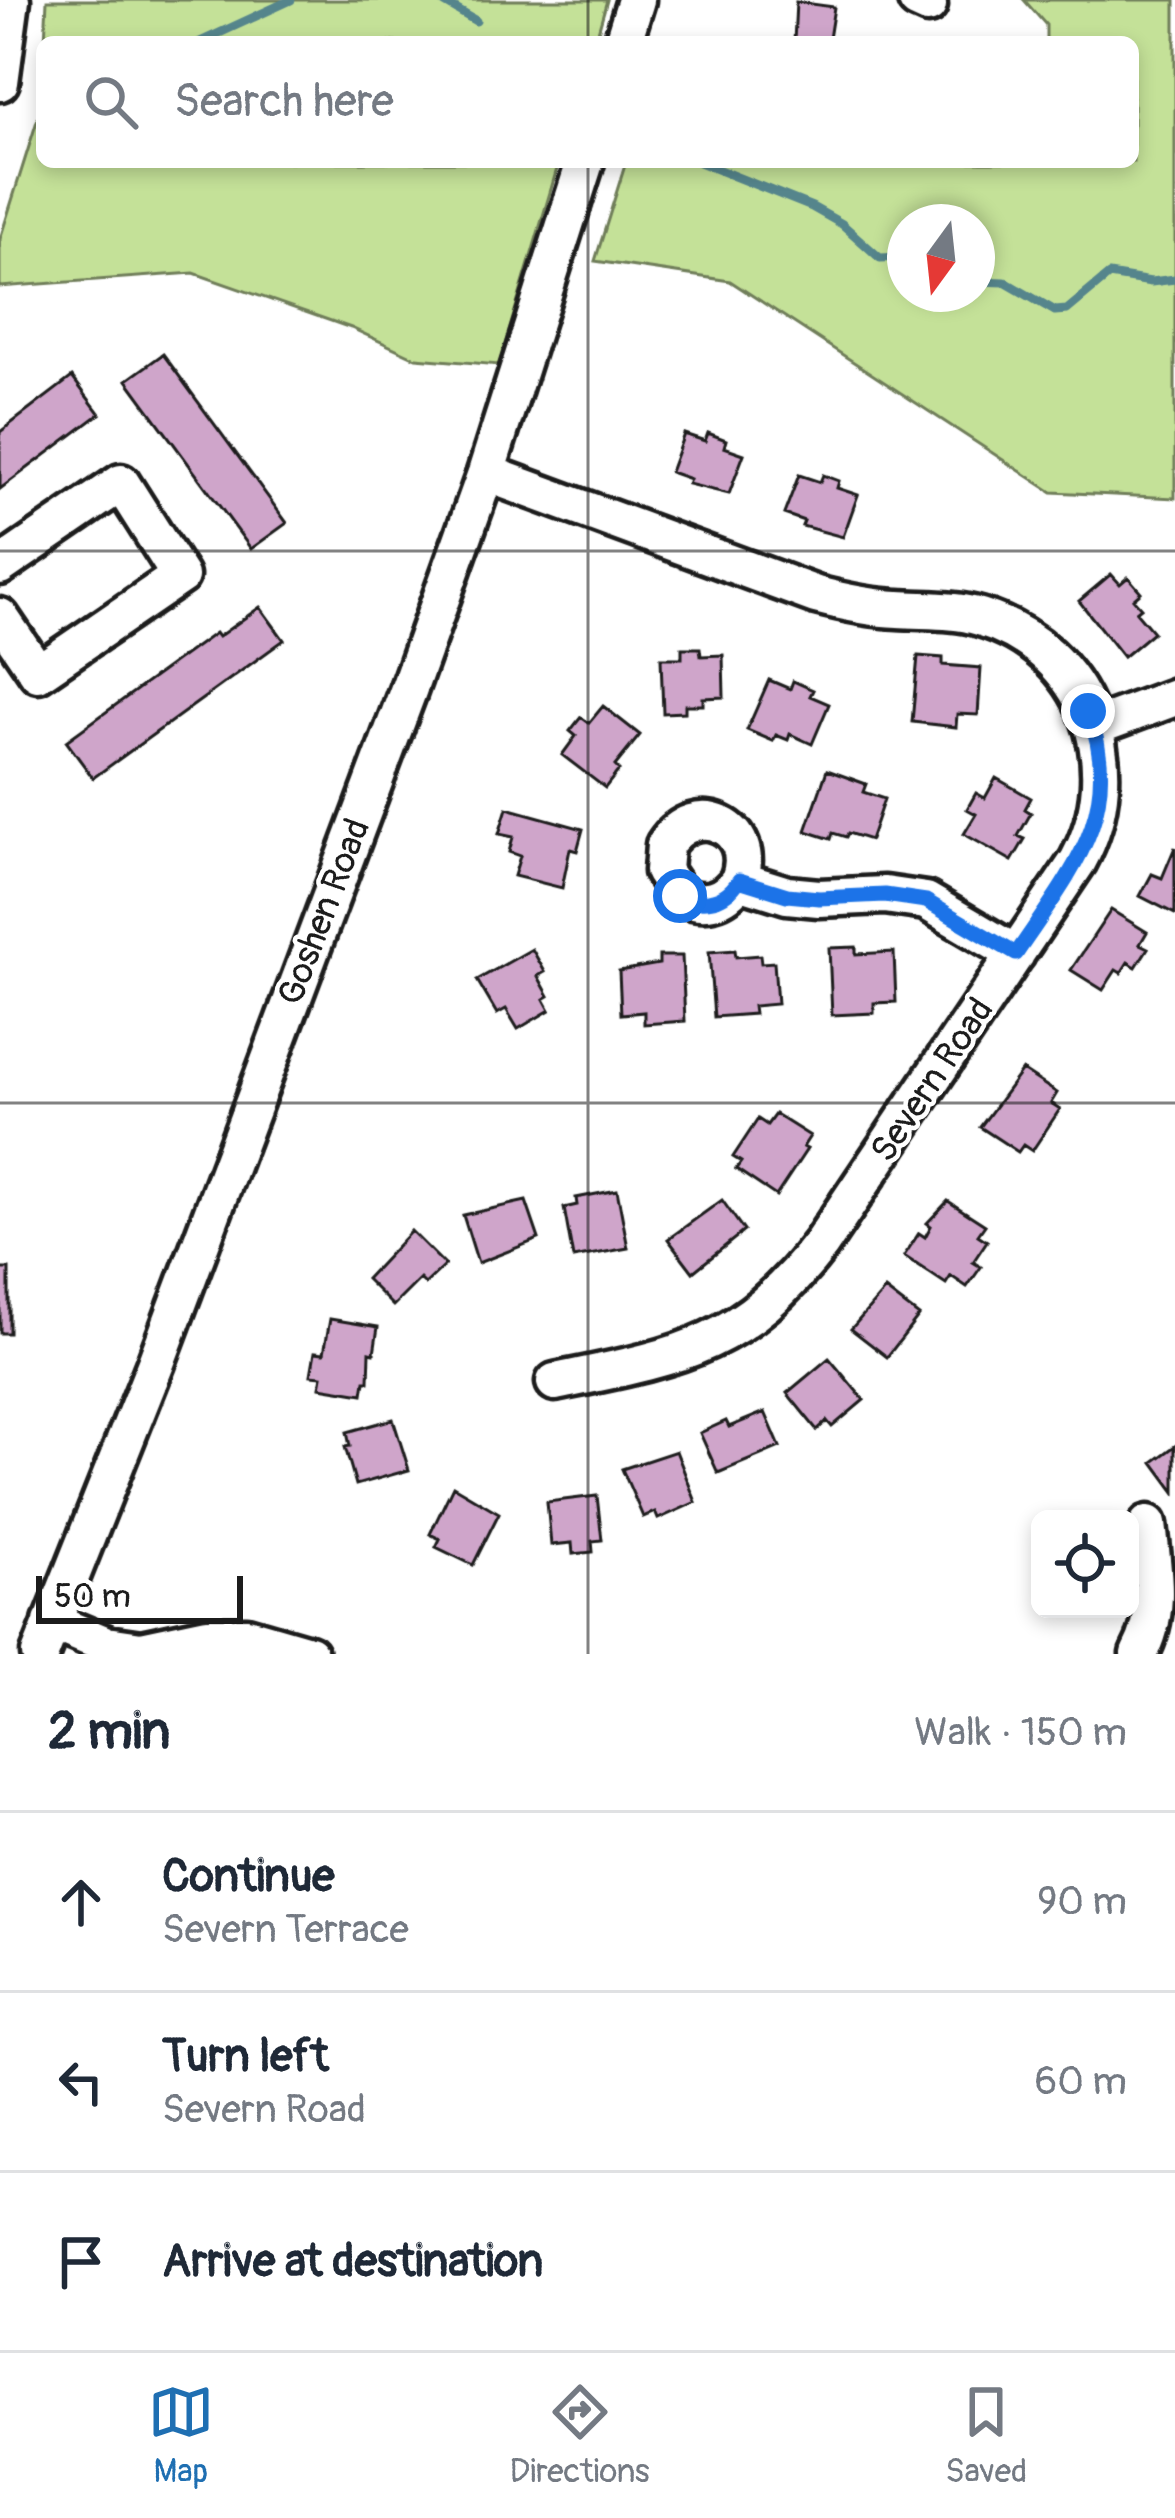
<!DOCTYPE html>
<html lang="en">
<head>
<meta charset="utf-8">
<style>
  body { margin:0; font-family:Pangolin,sans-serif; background:#f2f2f3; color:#1f2937 }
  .controls { position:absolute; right:36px; bottom:36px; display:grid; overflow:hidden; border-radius:18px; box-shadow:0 6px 18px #0003 }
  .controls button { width:108px; height:108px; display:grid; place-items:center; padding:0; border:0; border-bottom:3px solid #e0e1e3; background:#fff; color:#1f2937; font:60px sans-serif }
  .compass { position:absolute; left:887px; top:204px; width:108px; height:108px; border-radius:50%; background:#fff; box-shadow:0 6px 18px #0003; rotate:195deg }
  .scale { position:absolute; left:36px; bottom:30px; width:207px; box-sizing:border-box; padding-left:12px; border:6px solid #1c1c1c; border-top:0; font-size:33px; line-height:42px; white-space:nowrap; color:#1c1c1c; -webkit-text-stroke:9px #fff; paint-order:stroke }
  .stop { position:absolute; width:36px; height:36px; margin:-27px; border:9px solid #1a73e8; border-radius:50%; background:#fff }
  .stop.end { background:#1a73e8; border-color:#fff; box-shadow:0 3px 12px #0008 }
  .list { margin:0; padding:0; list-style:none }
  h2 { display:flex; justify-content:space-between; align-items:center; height:156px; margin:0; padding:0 48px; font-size:51px }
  h2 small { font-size:39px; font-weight:400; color:#747a83 }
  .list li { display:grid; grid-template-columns:78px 1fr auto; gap:36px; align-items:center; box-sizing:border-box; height:180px; padding:0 48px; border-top:3px solid #e0e1e3 }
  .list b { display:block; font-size:45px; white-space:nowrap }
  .list p { margin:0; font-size:39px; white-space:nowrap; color:#747a83 }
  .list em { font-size:39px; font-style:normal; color:#747a83 }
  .icon { flex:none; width:66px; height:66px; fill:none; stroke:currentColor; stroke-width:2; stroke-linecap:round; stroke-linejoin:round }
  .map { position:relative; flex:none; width:1175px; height:1654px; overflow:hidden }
  .search { position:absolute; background:#fff; box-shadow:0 6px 18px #0003; left:36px; right:36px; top:36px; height:132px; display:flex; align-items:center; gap:30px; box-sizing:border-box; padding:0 42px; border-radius:18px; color:#747a83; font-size:45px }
  .sheet { height:696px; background:#fff }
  nav { display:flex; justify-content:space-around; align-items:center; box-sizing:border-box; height:168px; border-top:3px solid #e0e1e3; background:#fff; font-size:33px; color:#747a83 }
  nav a { display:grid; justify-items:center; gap:6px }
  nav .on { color:#1f6fb2 }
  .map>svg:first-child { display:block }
</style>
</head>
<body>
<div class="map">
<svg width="1175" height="1654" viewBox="0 0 1175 1654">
  <rect width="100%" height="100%" fill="#fff"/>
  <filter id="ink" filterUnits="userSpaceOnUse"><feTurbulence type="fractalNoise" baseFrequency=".00833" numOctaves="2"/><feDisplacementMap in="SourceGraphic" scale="24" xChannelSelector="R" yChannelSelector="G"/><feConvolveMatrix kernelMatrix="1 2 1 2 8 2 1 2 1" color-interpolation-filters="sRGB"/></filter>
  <g filter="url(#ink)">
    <path fill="#c4e198" stroke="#707e5a" stroke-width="3" fill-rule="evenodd" d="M 47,0 L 607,0 L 595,42 L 45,42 Z
      M 1024,0 L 1175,0 L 1175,498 L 1052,492 L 730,281 L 595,261 L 626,162 L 1133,162 L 1133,42 L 1046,42 L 1046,25 ZM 977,222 L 977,294 L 905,294 L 905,222 Z
      M 42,105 L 42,162 L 559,162 L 499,365 L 416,358 L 351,328 L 194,273 L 0,287 L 0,239 Z"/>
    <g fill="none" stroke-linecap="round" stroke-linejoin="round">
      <path stroke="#55858c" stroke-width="9" d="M 440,0 L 476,21
        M 200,42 L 291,0
        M 699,162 L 812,207 L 842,224 L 880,258 L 905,257
        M 977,281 L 1005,282 L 1055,311 L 1067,310 L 1109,275 L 1151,282 L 1175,279"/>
    </g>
    <path fill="#cfa5ca" stroke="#1c1c1c" stroke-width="3" d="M 796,2 L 834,7 L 829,39 L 853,42 L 794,42 Z
      M 163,354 L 287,523 L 251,549 L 127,380 Z
      M 72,377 L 100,414 L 0,489 L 0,432 Z
      M 708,433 L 726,440 L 724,447 L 744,454 L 729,494 L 688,484 L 690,479 L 670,472 L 684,434 L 705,441 Z
      M 799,475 L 820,482 L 823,475 L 839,481 L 837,488 L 858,495 L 843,537 L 802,526 L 804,521 L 784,514 Z
      M 1111,574 L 1120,584 L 1128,577 L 1141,592 L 1133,599 L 1141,608 L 1136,612 L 1153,632 L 1123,657 L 1079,601 Z
      M 260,607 L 284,640 L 93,778 L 66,741 L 215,633 L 218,637 Z
      M 682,648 L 700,648 L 701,656 L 723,655 L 724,697 L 703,698 L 703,705 L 685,705 L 685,712 L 663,713 L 661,658 L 682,658 Z
      M 918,656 L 943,658 L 943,665 L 981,668 L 978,715 L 957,714 L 956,727 L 912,722 Z
      M 769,680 L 790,689 L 793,681 L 813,690 L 810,696 L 829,704 L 812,744 L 790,734 L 788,740 L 776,735 L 773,741 L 747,730 Z
      M 603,706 L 640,735 L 615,766 L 619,770 L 605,788 L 562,755 L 576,736 L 570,731 L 581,717 L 589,723 Z
      M 827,770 L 866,784 L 863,792 L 884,799 L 870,840 L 848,833 L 846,837 L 833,833 L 831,839 L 806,831 Z
      M 996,778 L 1031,798 L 1025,809 L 1031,813 L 1018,836 L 1025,839 L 1012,861 L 964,834 L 976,814 L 967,809 L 976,793 L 985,798 Z
      M 507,808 L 583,829 L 577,851 L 570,849 L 562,888 L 514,876 L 520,856 L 509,852 L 513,837 L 499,834 Z
      M 1175,847 L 1175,914 L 1140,896 L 1152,874 L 1162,878 Z
      M 1111,910 L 1147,932 L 1140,944 L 1148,948 L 1136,967 L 1128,962 L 1121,973 L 1116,970 L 1103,990 L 1071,970 Z
      M 856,947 L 856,954 L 894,952 L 896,1002 L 874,1003 L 874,1013 L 832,1015 L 829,948 Z
      M 532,949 L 545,972 L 538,976 L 549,996 L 544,999 L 550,1010 L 518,1029 L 506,1009 L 497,1014 L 477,980 Z
      M 735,950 L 736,957 L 760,955 L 761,963 L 774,962 L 777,1004 L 753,1006 L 754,1014 L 714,1017 L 709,952 Z
      M 659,956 L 682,956 L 685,1021 L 644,1024 L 644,1012 L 621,1014 L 619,971 L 659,964 Z
      M 1022,1070 L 1057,1093 L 1051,1103 L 1060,1109 L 1032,1151 L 1023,1145 L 1018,1152 L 980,1127 Z
      M 775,1114 L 810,1136 L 803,1147 L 807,1149 L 776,1196 L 736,1169 L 741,1162 L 733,1157 L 758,1119 L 767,1125 Z
      M 617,1190 L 628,1248 L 573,1258 L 564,1208 L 577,1205 L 576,1198 Z
      M 722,1200 L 744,1231 L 693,1272 L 668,1239 Z
      M 526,1201 L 539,1239 L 478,1263 L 463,1215 Z
      M 948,1201 L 985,1225 L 978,1235 L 987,1241 L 973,1262 L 981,1267 L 967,1287 L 951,1276 L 946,1284 L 904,1256 L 919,1233 L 925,1237 L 931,1226 L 927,1223 Z
      M 411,1231 L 445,1265 L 425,1284 L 420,1279 L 393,1306 L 366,1279 Z
      M 0,1269 L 9,1269 L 9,1333 L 0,1333 Z
      M 885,1290 L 919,1316 L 887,1357 L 851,1329 Z
      M 330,1319 L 378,1327 L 374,1353 L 370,1352 L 369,1381 L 365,1381 L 363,1394 L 320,1387 L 322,1376 L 311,1375 L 315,1352 L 324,1353 Z
      M 829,1358 L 864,1400 L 832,1427 L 827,1421 L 817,1430 L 787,1393 Z
      M 765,1412 L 780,1447 L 718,1473 L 700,1433 L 726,1421 L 729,1427 Z
      M 393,1419 L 409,1470 L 356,1485 L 345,1447 L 350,1446 L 347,1432 Z
      M 1175,1446 L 1175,1492 L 1153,1462 Z
      M 676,1451 L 696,1502 L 658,1519 L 655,1512 L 643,1517 L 622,1469 Z
      M 453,1486 L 499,1513 L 473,1565 L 436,1547 L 440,1539 L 430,1534 Z
      M 597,1496 L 602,1540 L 592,1541 L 593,1552 L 573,1554 L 572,1543 L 551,1545 L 547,1502 Z"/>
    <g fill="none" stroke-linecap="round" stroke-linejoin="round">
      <g stroke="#1c1c1c" stroke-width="45">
        <path id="minor" d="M 917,0 L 928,5
          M 623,42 L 636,0
          M 0,82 L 11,0
          M 486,473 L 816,595 C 843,602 870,608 898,609 C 925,611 954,609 980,617 C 1088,650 1130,765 1078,861 L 821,1244 C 741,1348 676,1357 555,1382
          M 0,566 L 121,483 L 180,576 L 38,673 L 0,617
          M 1094,727 L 1175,697
          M 739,880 C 724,902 704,906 680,896 L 663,871 L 665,845 C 695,797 759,827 739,880 L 787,895 L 819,898 L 885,895 L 926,901 L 1016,954
          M 52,1622 L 107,1645 L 141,1650 L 207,1636 L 247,1636 L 309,1654
          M 40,1654 L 156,1363 L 408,691 L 486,473 L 585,162
          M 1139,1654 C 1162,1612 1153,1570 1148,1524"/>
      </g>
      <use href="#minor" stroke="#fff" stroke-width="36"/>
    </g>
  </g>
  <g fill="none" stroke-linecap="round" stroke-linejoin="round" filter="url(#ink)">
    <path stroke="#1a73e8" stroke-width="15" d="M 680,896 C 704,906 725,902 739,880 L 787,895 L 819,898 L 885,895 L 926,901 L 1016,954 C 1069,875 1127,811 1088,711"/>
  </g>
  <path fill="none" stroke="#1c1c1c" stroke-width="3" stroke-opacity="0.55" d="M 588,0 L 588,42M 588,162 L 588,1654M 0,551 L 1175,551M 0,1103 L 1175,1103"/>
  <g text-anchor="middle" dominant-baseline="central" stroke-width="9" stroke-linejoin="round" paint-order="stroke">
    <g font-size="36" fill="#1c1c1c" stroke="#fff">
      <text transform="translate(324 912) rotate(-69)">Goshen Road</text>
      <text transform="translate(932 1080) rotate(-56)">Severn Road</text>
    </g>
  </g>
</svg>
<div class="controls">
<button><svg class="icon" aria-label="locate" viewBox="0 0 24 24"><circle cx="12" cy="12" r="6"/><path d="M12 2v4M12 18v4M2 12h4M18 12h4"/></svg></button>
</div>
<svg class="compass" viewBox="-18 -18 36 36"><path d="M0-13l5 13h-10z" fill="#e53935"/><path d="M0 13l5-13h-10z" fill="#747a83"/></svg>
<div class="scale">50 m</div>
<div class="stop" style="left:680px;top:896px"></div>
<div class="stop end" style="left:1088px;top:711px"></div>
<div class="search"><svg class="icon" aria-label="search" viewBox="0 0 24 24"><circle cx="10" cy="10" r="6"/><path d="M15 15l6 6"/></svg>Search here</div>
</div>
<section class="sheet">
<h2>2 min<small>Walk · 150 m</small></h2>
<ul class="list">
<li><svg class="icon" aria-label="ahead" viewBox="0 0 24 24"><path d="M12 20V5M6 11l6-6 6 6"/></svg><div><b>Continue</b><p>Severn Terrace</p></div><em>90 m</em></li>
<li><svg class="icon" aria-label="left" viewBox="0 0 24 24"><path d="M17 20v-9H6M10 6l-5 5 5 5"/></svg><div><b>Turn left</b><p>Severn Road</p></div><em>60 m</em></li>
<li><svg class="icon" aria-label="arrive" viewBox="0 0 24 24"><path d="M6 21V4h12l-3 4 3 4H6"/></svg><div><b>Arrive at destination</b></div></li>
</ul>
</section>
<nav>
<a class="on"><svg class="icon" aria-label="map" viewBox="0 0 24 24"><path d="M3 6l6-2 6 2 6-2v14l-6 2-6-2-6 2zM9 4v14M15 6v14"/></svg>Map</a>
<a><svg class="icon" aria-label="directions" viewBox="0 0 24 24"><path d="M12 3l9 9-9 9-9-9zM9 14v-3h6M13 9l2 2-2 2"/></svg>Directions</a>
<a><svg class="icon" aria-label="saved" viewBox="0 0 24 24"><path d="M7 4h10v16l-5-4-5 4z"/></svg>Saved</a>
</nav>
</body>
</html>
